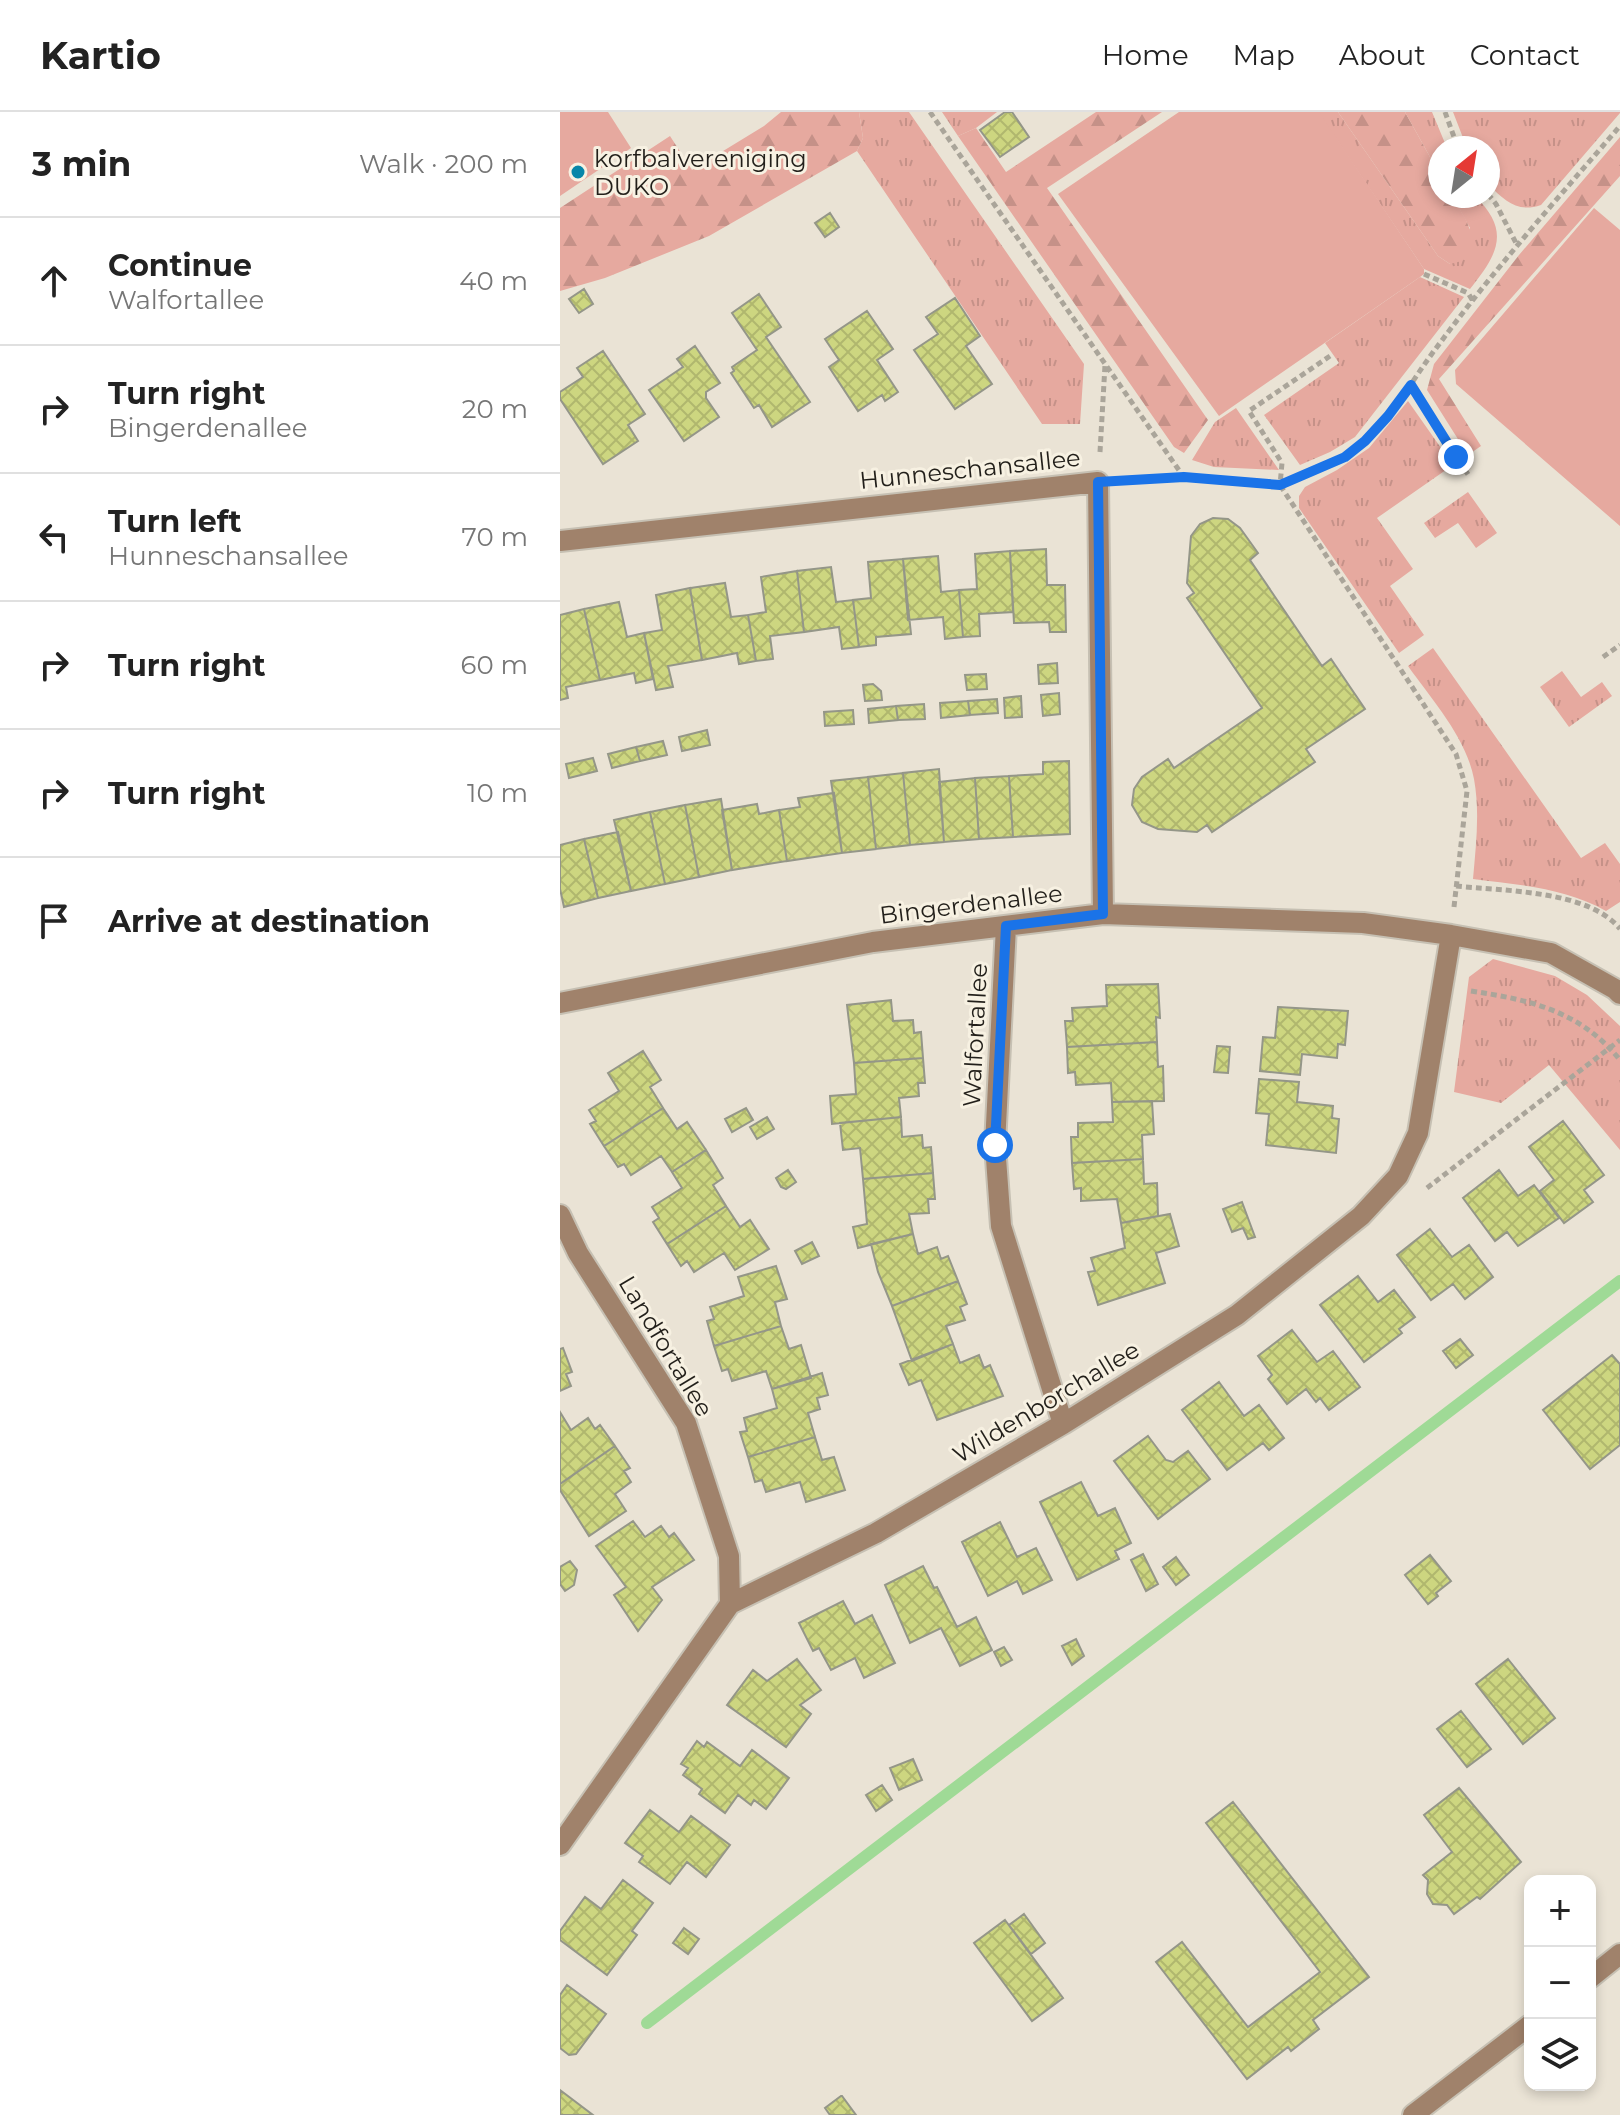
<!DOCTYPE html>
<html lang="en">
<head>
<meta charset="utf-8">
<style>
  body { margin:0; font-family:Montserrat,sans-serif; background:#f2f2f2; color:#222 }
  .controls { position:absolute; right:24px; bottom:24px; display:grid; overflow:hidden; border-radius:16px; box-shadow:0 4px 12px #0003 }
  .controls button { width:72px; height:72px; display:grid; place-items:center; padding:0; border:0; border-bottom:2px solid #e0e0e0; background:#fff; color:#222; font:40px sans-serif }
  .compass { position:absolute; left:868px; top:24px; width:72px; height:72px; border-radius:50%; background:#fff; box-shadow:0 4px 12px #0003; rotate:30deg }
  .stop { position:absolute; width:24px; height:24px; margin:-18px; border:6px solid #1a73e8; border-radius:50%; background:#fff }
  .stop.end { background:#1a73e8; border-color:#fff; box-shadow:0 2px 8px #0008 }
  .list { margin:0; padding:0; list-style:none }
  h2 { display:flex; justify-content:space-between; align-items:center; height:104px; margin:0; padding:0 32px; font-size:34px }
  h2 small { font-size:26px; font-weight:400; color:#767676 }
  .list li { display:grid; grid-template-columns:52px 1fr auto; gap:24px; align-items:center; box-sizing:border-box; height:128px; padding:0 32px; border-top:2px solid #e0e0e0 }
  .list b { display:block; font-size:30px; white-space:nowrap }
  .list p { margin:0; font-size:26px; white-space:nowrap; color:#767676 }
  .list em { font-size:26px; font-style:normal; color:#767676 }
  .icon { flex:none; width:44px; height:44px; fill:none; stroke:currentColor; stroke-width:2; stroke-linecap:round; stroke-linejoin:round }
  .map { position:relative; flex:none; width:1060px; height:2003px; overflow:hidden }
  header { display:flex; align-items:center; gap:48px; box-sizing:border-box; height:112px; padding:0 40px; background:#fff; border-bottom:2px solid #e0e0e0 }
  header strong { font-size:38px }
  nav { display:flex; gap:44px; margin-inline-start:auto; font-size:28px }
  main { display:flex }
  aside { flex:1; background:#fff }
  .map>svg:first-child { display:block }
</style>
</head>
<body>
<header>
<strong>Kartio</strong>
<nav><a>Home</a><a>Map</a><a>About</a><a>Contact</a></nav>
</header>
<main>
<aside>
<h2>3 min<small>Walk · 200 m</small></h2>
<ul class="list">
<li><svg class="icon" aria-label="ahead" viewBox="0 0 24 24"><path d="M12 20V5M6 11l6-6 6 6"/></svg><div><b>Continue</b><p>Walfortallee</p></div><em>40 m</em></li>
<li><svg class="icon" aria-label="right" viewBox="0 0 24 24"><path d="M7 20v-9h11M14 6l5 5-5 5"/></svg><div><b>Turn right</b><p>Bingerdenallee</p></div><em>20 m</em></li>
<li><svg class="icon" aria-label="left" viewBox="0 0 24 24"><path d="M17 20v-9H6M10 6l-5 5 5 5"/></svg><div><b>Turn left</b><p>Hunneschansallee</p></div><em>70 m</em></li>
<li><svg class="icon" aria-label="right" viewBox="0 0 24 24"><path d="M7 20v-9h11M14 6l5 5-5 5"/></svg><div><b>Turn right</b></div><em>60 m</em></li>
<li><svg class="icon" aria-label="right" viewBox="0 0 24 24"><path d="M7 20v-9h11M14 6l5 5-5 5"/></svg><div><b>Turn right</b></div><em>10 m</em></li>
<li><svg class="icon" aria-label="arrive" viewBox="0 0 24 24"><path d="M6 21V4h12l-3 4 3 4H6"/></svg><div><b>Arrive at destination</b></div></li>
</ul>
</aside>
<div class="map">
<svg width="1060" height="2003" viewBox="0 0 1060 2003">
  <defs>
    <pattern id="grass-tufts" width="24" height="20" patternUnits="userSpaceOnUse" patternTransform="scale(2)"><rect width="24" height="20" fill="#e6a99f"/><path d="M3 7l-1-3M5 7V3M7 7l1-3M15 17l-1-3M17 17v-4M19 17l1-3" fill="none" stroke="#c59188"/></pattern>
    <pattern id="forest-firs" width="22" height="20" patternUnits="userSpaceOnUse" patternTransform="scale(2)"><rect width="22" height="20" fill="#e6a99f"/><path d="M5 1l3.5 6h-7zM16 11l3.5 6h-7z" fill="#c59188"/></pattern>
    <pattern id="building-cross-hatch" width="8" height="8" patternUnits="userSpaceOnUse" patternTransform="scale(2)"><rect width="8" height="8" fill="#cdd680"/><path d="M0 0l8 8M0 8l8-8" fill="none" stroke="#b0b76e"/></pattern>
  </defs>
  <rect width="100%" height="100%" fill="#eae3d5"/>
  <path fill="url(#grass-tufts)" d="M 299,0 L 349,0 L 524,252 L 520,312 L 482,312 L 297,39 L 303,26 Z
    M 382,0 L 437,0 L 416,16 L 398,24 Z
    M 758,0 L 778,0 L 878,144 L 890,152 L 910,116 L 892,84 L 915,84 C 951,119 938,142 910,177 L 864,157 Z
    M 845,0 L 872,0 L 887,36 L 880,36 L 880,63 Z
    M 893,0 L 1060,0 L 1060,1 L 981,93 C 957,101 945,89 928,72 L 928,36 L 907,36 Z
    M 860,165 L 904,185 L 795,325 L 770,340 L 740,353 L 704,303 L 779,251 L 765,231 Z
    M 848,289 L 893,353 L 817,406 L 853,457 L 830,474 L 864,523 L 839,541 L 739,396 L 739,384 L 745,375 L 777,358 L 809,336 Z
    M 676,296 L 719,358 L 654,355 L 632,348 L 655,310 Z
    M 908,380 L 937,421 L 916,436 L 898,411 L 875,426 L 864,411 Z
    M 873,536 L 1021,746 L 1045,731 L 1060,752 L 1060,790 L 1046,799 C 1005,776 960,773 913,767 C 916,733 920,700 914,667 C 906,625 872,588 848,554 Z
    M 1002,559 L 1021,585 L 1042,570 L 1052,584 L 1009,615 L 980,575 Z
    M 933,847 L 995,864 L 1027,883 L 1060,914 L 1060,1038 L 989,953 L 941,991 L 894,980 L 909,865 Z"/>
  <path fill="url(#forest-firs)" d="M 221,0 L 299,0 L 303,26 L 297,39 L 149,124 L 45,166 L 0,179 L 0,96 L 110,24 L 132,58 L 204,14 Z
    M 536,0 L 602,0 L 487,76 L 648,308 L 624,341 L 614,335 L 398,24 L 416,16 L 446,60 Z
    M 778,0 L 845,0 L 880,63 L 880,84 L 892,84 C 906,109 921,123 902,149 L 890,152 L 878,144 Z
    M 1060,25 L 1060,64 L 879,267 L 921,334 L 908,343 L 867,278 L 874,252 L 959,143 Z"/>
  <path fill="#e6a99f" d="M 0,0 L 48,0 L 71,36 L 0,84 Z
    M 619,0 L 759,0 L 864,157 L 864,162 L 860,165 L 659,304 L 498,82 Z
    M 1034,96 L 1060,118 L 1060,414 L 896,272 L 895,258 Z"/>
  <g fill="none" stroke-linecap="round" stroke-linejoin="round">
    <path stroke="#9fda96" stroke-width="12" d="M 87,1911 L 1060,1169"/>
  </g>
  <path fill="url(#building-cross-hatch)" stroke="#949688" stroke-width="2" d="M 445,0 L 452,0 L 469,25 L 440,45 L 420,18 Z
    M 270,101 L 279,115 L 265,125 L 255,111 Z
    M 24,177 L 33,192 L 19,201 L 9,187 Z
    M 199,182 L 221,215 L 206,225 L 250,290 L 212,315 L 199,293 L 194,296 L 171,261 L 174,259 L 172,255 L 197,238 L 172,201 Z
    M 395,186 L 420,224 L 406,234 L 432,272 L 395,297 L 354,238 L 378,222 L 366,205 Z
    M 307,199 L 333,237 L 317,248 L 338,280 L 325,289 L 322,283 L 298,299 L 269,255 L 279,248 L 265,227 Z
    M 135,234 L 160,271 L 146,280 L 146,286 L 159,305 L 124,329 L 89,278 L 123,255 L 117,247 Z
    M 43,239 L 85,302 L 68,313 L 78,329 L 43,352 L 0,287 L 0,280 L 23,265 L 17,256 Z
    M 653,406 L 668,407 L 680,416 L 698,441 L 690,448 L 762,554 L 771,547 L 805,597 L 746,637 L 755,650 L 652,720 L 647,713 L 637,720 L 598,717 L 582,710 L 572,693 L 574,677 L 582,665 L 608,647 L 614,656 L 702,596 L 627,486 L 634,481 L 627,471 L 631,424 L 640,412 Z
    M 486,437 L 487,473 L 505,473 L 506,520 L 490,520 L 489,510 L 454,511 L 450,439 Z
    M 450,439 L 453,500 L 419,502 L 420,524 L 403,525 L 399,478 L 417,477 L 415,442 Z
    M 378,444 L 381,480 L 399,478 L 403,525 L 385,527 L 383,505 L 348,508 L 343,447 Z
    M 343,447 L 351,522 L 316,525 L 316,533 L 299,535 L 293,488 L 311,486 L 308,450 Z
    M 271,455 L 276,490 L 293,488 L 299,535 L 282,537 L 279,515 L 244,520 L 237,459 Z
    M 237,459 L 244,520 L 210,524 L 213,547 L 196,549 L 188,503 L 206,500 L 201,465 Z
    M 165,471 L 171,505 L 188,503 L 196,549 L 179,552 L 177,541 L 142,548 L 130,476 Z
    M 130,476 L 142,548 L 108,554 L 113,575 L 96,578 L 84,521 L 102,518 L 96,483 Z
    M 59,490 L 67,525 L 84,521 L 93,567 L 76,571 L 74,561 L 40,568 L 24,497 Z
    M 24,497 L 40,568 L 6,575 L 8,586 L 0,588 L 0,503 Z
    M 497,551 L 498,571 L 479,572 L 478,553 Z
    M 426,562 L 427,577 L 407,578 L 405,563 Z
    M 313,572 L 321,579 L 322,588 L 305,589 L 303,573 Z
    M 499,581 L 500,602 L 483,604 L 481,583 Z
    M 461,584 L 462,605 L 445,606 L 444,586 Z
    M 437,587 L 438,601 L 410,603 L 408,589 Z
    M 408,589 L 410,603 L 381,606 L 380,591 Z
    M 364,592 L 365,607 L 338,608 L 336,594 Z
    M 336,594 L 338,608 L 309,611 L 308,597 Z
    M 293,598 L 294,612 L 265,614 L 264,600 Z
    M 147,618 L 150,633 L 122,639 L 119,625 Z
    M 103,629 L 107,643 L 80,649 L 76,635 Z
    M 76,635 L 80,649 L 52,656 L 48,642 Z
    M 33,646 L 37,659 L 9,666 L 6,652 Z
    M 509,649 L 510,722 L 453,725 L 449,664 L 483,662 L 483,650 Z
    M 379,657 L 384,730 L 350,733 L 343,661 Z
    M 343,661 L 350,733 L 316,737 L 308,665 Z
    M 449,664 L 453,725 L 419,727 L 415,666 Z
    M 308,665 L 316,737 L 282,741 L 271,669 Z
    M 415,666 L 419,727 L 384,730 L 379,670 Z
    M 274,681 L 282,741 L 227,749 L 219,698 L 240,695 L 238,686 Z
    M 161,687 L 172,758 L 139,765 L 125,693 Z
    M 197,692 L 199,702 L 219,698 L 227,749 L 172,758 L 162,698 Z
    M 125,693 L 139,765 L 105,772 L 90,700 Z
    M 90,700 L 105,772 L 71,779 L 54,708 Z
    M 58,720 L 71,779 L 38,786 L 24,727 Z
    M 24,727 L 38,786 L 4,795 L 0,777 L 0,733 Z
    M 598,872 L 600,906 L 596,905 L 597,930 L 507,935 L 505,909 L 513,909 L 512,896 L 547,894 L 546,873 Z
    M 331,888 L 333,909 L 353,908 L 354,921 L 361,920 L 363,946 L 294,951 L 287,893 Z
    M 718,895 L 788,899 L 785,933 L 778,932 L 777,946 L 742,942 L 740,963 L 700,959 L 703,925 L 715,926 Z
    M 597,930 L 598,955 L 603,954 L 604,989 L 552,990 L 551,971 L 516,973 L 515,960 L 508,961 L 507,935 Z
    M 657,934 L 670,935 L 668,961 L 654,960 Z
    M 83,939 L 101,968 L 90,975 L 103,996 L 44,1034 L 30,1012 L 36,1009 L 29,998 L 59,979 L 48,961 Z
    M 363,946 L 365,971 L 358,971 L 359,984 L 339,986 L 341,1005 L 272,1012 L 270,984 L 296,982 L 294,951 Z
    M 699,967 L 739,970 L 737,990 L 773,994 L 772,1006 L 779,1007 L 776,1041 L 706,1033 L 709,1002 L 696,1001 Z
    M 592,989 L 594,1022 L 582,1023 L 583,1047 L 512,1051 L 511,1025 L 518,1025 L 518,1011 L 553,1010 L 552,990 Z
    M 103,996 L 117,1017 L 127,1010 L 146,1038 L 112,1060 L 101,1044 L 71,1063 L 64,1052 L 58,1055 L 44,1034 Z
    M 186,996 L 193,1008 L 172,1020 L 165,1007 Z
    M 207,1005 L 214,1017 L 197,1027 L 190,1015 Z
    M 341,1005 L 342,1025 L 362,1023 L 363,1036 L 371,1035 L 373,1061 L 303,1067 L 300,1036 L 283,1038 L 280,1011 Z
    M 1003,1009 L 1044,1063 L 1024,1078 L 1033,1090 L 1004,1111 L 980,1079 L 994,1068 L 969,1035 Z
    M 146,1038 L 163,1066 L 153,1073 L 166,1094 L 107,1132 L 93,1110 L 99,1106 L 92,1095 L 122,1076 L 112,1060 Z
    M 583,1047 L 584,1072 L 597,1071 L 598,1104 L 561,1111 L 557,1087 L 521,1089 L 521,1076 L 514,1077 L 512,1051 Z
    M 228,1058 L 236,1070 L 226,1077 L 221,1075 L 216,1066 Z
    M 939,1058 L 958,1084 L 974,1073 L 999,1106 L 958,1134 L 947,1120 L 935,1129 L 903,1086 Z
    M 373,1061 L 375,1087 L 368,1087 L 369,1101 L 349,1102 L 353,1122 L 298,1136 L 293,1115 L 307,1112 L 303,1067 Z
    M 682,1090 L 695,1125 L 688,1127 L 683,1116 L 672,1120 L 663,1097 Z
    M 166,1094 L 180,1115 L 190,1108 L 209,1137 L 175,1158 L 164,1141 L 134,1160 L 127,1149 L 121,1154 L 107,1132 Z
    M 610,1102 L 619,1134 L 596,1141 L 605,1171 L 538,1193 L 528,1160 L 535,1159 L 531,1146 L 565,1136 L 561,1111 Z
    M 870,1117 L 892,1145 L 909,1133 L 933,1165 L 905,1187 L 893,1172 L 871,1188 L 837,1143 Z
    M 353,1122 L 358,1142 L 377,1135 L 381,1147 L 388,1144 L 398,1169 L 332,1194 L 318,1160 L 311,1132 Z
    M 252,1130 L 259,1144 L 242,1152 L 235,1139 Z
    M 216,1154 L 227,1187 L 215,1190 L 221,1214 L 154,1234 L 147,1209 L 154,1207 L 150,1195 L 184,1184 L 178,1165 Z
    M 798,1164 L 818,1190 L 834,1178 L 855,1205 L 839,1217 L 842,1221 L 804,1250 L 760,1193 Z
    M 398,1169 L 407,1192 L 400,1195 L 405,1208 L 386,1214 L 393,1232 L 352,1249 L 332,1194 Z
    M 221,1214 L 229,1237 L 241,1233 L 251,1266 L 212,1277 L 206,1259 L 172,1269 L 168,1257 L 162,1259 L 154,1234 Z
    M 732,1218 L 757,1250 L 773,1239 L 800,1275 L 769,1298 L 760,1286 L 756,1290 L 746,1277 L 727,1292 L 708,1267 L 712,1263 L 698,1244 Z
    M 900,1227 L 913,1243 L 896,1256 L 883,1239 Z
    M 393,1232 L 400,1251 L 419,1243 L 424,1256 L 430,1253 L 443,1284 L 377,1308 L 361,1268 L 349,1273 L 340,1252 Z
    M 3,1236 L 12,1260 L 6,1262 L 11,1274 L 0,1279 L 0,1237 Z
    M 1052,1243 L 1060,1252 L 1060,1333 L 1030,1357 L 983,1298 Z
    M 262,1261 L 268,1283 L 257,1286 L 260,1297 L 248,1301 L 255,1325 L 188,1345 L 180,1320 L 187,1319 L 184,1306 L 217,1296 L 212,1277 Z
    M 659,1270 L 684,1304 L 699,1293 L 724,1326 L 709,1338 L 703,1331 L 667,1358 L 622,1298 Z
    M 0,1300 L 11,1318 L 28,1306 L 35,1317 L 40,1313 L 55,1334 L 0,1372 Z
    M 588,1324 L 606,1348 L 613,1350 L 628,1339 L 650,1367 L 598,1407 L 554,1349 Z
    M 255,1325 L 262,1348 L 274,1345 L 285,1378 L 246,1390 L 240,1370 L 206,1380 L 202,1368 L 195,1370 L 188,1345 Z
    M 55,1334 L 70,1356 L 64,1359 L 71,1370 L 55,1382 L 66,1399 L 29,1424 L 0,1378 L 0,1372 Z
    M 521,1370 L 538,1404 L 555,1396 L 571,1431 L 555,1439 L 559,1447 L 517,1468 L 480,1390 Z
    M 73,1409 L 85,1425 L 101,1414 L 109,1425 L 114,1421 L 134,1448 L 92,1475 L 102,1488 L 78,1519 L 54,1483 L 66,1475 L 36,1434 Z
    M 440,1410 L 457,1445 L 476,1436 L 492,1468 L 463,1482 L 457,1469 L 428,1484 L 402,1430 Z
    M 583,1442 L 598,1472 L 586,1479 L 571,1448 Z
    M 870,1443 L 891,1469 L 876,1481 L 878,1484 L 868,1492 L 845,1463 Z
    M 616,1445 L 629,1463 L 616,1473 L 603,1455 Z
    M 10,1449 L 17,1458 L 14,1473 L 5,1479 L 0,1472 L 0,1455 Z
    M 363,1454 L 374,1476 L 377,1475 L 397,1515 L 416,1505 L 432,1538 L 400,1554 L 381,1516 L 350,1531 L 325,1473 Z
    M 283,1489 L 295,1512 L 312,1503 L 335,1551 L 304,1566 L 295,1546 L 271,1558 L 259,1536 L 253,1539 L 239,1511 Z
    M 516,1527 L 524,1544 L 512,1553 L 502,1534 Z
    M 444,1535 L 452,1548 L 441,1554 L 434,1540 Z
    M 237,1547 L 261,1578 L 240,1593 L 251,1602 L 226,1635 L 167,1593 L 193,1558 L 207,1569 Z
    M 948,1547 L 995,1606 L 963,1632 L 916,1572 Z
    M 901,1599 L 931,1637 L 907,1655 L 877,1617 Z
    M 137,1629 L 144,1635 L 147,1630 L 180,1654 L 192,1638 L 229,1666 L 206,1697 L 194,1688 L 191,1693 L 178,1683 L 165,1701 L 139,1682 L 142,1677 L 123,1663 L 128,1656 L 121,1652 Z
    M 353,1647 L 362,1668 L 339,1678 L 330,1656 Z
    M 322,1673 L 332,1688 L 316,1699 L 306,1683 Z
    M 899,1676 L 961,1750 L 920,1787 L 917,1785 L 894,1802 L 887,1793 L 873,1792 L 867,1782 L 868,1768 L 863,1763 L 892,1740 L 864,1703 Z
    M 673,1690 L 809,1865 L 753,1908 L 759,1917 L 731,1939 L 728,1935 L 687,1967 L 596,1850 L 622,1830 L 688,1915 L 760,1860 L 646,1711 Z
    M 90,1698 L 119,1720 L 131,1704 L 170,1733 L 146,1765 L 127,1750 L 110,1772 L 79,1750 L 83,1744 L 65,1731 Z
    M 63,1768 L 93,1791 L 72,1819 L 77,1823 L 47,1863 L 0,1828 L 0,1819 L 25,1785 L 41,1797 Z
    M 464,1802 L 485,1831 L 471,1842 L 449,1813 Z
    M 445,1808 L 503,1886 L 472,1909 L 414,1831 Z
    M 124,1816 L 139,1827 L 128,1842 L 113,1831 Z
    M 7,1873 L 46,1902 L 16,1942 L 9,1943 L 0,1936 L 0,1883 Z
    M 0,1978 L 33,2003 L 0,2003 Z
    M 281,1984 L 282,1984 L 296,2003 L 270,2003 L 265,1996 Z"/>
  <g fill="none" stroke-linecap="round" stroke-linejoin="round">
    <g stroke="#c6c0b3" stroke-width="24">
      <path id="minor" d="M 0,429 L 538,370 L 543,802
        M 446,814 L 435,1033 L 441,1114 L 503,1312
        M 0,891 L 313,830 L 543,802 L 803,811 L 891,823 L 991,841 L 1055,877 L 1060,882
        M 0,1103 L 18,1141 L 126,1311 L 169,1444 L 170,1492
        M 0,1733 L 170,1492 L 316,1421 L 503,1312 L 677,1203 L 801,1104 L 838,1064 L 858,1021 L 891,823
        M 1030,1866 L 1060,1842
        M 853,2003 L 970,1913"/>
    </g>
    <path stroke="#aaa59a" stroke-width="5" stroke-dasharray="6 4" stroke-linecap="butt" d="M 370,0 L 623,364
      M 885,0 L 898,36
      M 928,82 L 936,92 L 957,133
      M 864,162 L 908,181 L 913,189
      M 851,273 L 909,364
      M 540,340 L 545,253
      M 566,368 L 624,365 L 720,373 L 722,351 L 689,299 L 770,244
      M 1043,545 L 1060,533
      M 896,774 C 943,779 1029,778 1060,817
      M 894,795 L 907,679 L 896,642 L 720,373 C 750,362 782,351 806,328 C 836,300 855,263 880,231 C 936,155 999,85 1060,14
      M 911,879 C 971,888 1020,899 1060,948
      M 867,1076 L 1060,928"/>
    <use href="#minor" stroke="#a0826b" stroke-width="20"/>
  </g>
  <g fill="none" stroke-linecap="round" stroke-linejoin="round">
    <path stroke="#1a73e8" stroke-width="10" d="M 435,1033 L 446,814 L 543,802 L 538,370 L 624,365 L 720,373 L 785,345 L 805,329 L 828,304 L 851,273 L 896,345"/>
  </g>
  <circle fill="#0786a9" stroke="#f7f1e2" stroke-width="3" cx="18" cy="60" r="8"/>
  <g text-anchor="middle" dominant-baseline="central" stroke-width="6" stroke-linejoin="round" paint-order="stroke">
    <g font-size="24" fill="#221f1a" stroke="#f7f1e2" text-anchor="start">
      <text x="34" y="46">korfbalvereniging<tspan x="34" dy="28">DUKO</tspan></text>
    </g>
    <g font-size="24" fill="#221f1a" stroke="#f7f1e2">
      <text transform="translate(410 357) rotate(-6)">Hunneschansallee</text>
      <text transform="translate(411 792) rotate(-7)">Bingerdenallee</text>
      <text transform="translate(415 923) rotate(-87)">Walfortallee</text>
      <text transform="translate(106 1234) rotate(59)">Landfortallee</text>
      <text transform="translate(486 1290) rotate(-31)">Wildenborchallee</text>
    </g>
  </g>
</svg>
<div class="controls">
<button>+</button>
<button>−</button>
<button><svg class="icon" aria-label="layers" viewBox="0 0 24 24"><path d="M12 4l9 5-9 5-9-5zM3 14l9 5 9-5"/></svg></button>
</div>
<svg class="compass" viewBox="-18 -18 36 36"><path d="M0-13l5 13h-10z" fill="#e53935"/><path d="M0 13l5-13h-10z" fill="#767676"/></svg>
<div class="stop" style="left:435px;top:1033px"></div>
<div class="stop end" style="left:896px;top:345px"></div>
</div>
</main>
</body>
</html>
